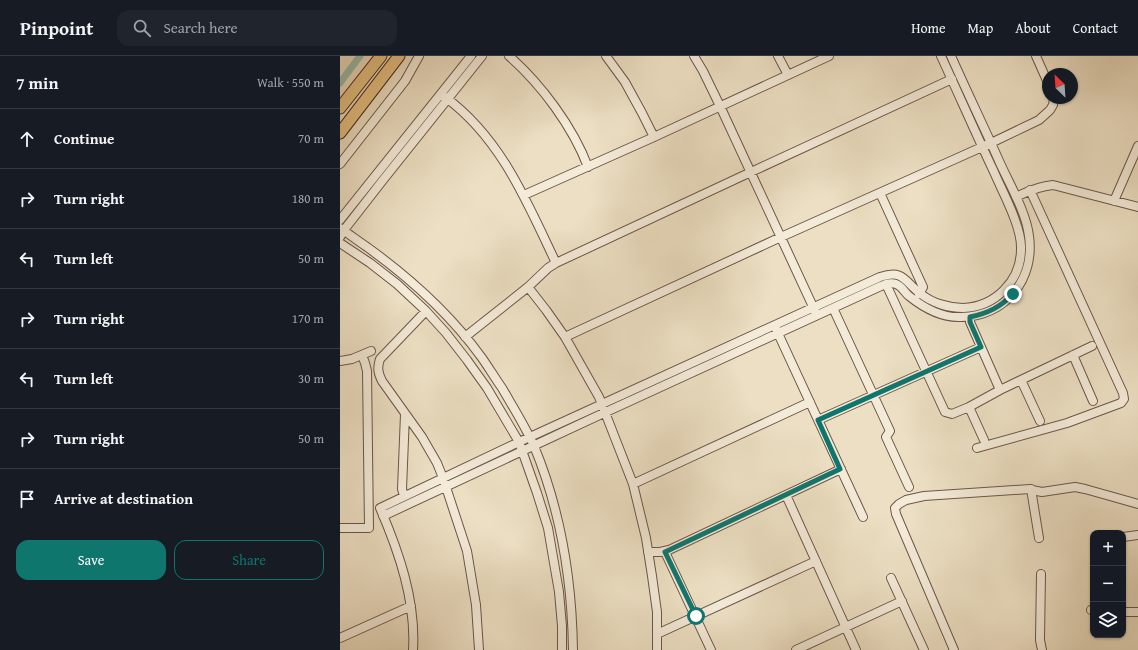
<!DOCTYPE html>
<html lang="en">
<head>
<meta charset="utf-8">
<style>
  body { margin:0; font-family:"Gentium Book Plus",serif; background:#20242c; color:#f1f3f6 }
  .controls { position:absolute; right:12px; bottom:12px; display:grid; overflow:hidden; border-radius:8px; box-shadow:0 1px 3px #0004 }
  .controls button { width:36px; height:36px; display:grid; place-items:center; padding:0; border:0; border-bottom:1px solid #363941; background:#171b24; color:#f1f3f6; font:20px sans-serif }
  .compass { position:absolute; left:702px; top:12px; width:36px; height:36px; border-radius:50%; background:#171b24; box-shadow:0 1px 3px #0004; rotate:335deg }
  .stop { position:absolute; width:12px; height:12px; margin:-9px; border:3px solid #0f766e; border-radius:50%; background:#fff }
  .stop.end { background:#0f766e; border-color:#fff; box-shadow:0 1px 4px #0008 }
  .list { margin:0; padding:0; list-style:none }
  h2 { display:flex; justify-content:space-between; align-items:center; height:52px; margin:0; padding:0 16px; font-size:17px }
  h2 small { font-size:13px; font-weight:400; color:#9ea1a6 }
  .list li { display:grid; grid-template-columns:26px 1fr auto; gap:12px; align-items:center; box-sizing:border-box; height:60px; padding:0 16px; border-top:1px solid #363941 }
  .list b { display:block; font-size:15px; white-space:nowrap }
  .list em { font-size:13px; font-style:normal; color:#9ea1a6 }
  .actions { display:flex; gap:8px; padding:12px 16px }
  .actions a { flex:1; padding:9px 0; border:1px solid #0f766e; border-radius:12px; text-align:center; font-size:14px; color:#0f766e }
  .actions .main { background:#0f766e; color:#fff }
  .icon { flex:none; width:22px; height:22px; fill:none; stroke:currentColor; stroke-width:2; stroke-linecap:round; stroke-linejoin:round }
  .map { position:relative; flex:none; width:798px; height:594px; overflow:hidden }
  header { display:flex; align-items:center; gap:24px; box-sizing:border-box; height:56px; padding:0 20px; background:#171b24; border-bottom:1px solid #363941 }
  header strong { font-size:19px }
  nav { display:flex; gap:22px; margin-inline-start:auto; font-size:14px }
  .search { width:280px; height:36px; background:#20242c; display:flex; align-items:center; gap:10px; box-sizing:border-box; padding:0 14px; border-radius:12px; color:#9ea1a6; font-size:15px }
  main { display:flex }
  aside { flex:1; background:#171b24 }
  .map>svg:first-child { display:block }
</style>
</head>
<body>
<header>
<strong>Pinpoint</strong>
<div class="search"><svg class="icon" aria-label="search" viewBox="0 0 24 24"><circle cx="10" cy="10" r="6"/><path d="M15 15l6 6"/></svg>Search here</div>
<nav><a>Home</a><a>Map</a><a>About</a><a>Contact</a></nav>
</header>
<main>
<aside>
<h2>7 min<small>Walk · 550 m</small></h2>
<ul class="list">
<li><svg class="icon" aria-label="ahead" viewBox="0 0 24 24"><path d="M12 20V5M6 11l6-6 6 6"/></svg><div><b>Continue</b></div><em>70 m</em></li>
<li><svg class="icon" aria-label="right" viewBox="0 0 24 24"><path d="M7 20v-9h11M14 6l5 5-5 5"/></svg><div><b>Turn right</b></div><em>180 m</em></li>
<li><svg class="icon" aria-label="left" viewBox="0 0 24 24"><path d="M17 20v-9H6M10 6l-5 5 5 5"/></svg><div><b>Turn left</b></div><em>50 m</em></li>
<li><svg class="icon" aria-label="right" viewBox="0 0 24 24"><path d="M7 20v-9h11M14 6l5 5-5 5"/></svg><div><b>Turn right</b></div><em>170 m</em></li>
<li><svg class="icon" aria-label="left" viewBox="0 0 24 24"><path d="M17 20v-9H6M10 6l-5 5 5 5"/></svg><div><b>Turn left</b></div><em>30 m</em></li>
<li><svg class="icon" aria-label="right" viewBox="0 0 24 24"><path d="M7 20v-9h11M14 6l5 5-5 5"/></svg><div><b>Turn right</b></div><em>50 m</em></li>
<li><svg class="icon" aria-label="arrive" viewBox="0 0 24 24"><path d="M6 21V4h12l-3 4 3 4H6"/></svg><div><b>Arrive at destination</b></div></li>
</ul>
<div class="actions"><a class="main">Save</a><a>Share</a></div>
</aside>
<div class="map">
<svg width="798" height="594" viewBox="0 0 798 594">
  <rect width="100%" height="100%" fill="#ecdfc3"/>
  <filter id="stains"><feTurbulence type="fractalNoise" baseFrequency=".005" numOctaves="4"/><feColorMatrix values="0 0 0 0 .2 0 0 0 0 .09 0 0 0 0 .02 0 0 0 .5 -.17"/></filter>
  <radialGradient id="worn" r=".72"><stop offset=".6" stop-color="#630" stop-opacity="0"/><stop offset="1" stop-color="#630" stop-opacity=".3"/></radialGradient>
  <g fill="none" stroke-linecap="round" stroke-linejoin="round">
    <path stroke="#9abdad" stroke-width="7" d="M 0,27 L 20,0"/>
    <g stroke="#6c5647" stroke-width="10">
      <path id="minor" d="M 169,0 C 201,28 233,71 248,111
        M 266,0 L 285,26 L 302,57 L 314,81
        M 354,0 L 363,15 L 380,50 L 475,255
        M 438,0 L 448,19
        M 696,0 L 708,27
        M 105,41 C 161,82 187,146 216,207
        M 0,108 L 65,25 L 79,0
        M 540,137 L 583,231 L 579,238
        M 184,139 L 314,81 L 489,0
        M 676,141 C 688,135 700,130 713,129 L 798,151
        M 774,145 L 798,90
        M 0,164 L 131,0
        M 0,172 C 9,178 18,185 27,191 C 70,222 111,259 142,302 C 149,312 155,322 162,332 C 173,351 185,370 194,390 C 221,455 232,524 233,594
        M 0,181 L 4,174 L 43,124 L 142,0
        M 0,187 L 30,207 L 57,228 L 86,255 L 106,277 L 127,304 L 147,332 L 179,386 L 197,437 L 208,472 L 219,536 L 222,570 L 222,594
        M 546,228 L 605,356 L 612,358 L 629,351 L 660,334
        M 188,231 L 206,254 L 225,281 L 259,341 L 293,428 L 306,482 L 312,520 L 317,556 L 317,594
        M 493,252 L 550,375 L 546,381 L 569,431
        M 86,255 L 40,303 C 37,312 38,317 42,325 L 82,381 L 97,407 L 103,422 L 127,495 L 136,549 L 139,594
        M 630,261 L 630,266 L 660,334 L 752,290
        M 436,273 L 523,461
        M 125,281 L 188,231 L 208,212 L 216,207 L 411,116 L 612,23
        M 225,281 L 441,181 L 651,87 L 699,64 L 710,54 L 713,49 L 714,42
        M 733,299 L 753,345
        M 0,305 L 12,303 L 31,295
        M 681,324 L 700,365
        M 629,351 L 644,384
        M 478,364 L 641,291
        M 637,392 L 727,367 L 781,347 L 784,343 L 783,337 L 690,134
        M 293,428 L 470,346
        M 691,433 L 699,482
        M 446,439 L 516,594
        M 64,440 L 62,433 L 65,358
        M 43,460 L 266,356 L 541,230 C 546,228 551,226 556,228 C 562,230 565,237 569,240 C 584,252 602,262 621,261 C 666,260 695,223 689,180 C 686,156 670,129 660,107 C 644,71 627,36 611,0
        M 0,472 L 29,472 L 27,315 L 25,307 L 22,299
        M 783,481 L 798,479
        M 308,496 L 320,496 L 329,494 L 501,413
        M 325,496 L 371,594
        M 701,518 L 700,584 L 702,594
        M 551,522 L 584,594
        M 751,554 L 753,554
        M 783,556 L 798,556
        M 317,578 L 476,505
        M 0,582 L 71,550
        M 73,594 C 76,545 59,496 40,452 L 179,386 L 540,221 C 565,213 564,226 581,238 C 592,247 609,252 623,252 C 655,251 681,225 681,193 C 682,171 663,137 654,116 C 636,78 619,39 601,0
        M 456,594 L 562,545
        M 614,594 L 556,458 L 555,452 L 559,448 L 566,444 L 584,440 L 690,433 L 697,435 L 702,436 L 735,431 L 745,433 L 798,448"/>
    </g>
    <g stroke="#42291e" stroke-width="13">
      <path id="major" d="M 0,52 L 41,0
        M 0,77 L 59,0"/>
    </g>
    <use href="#minor" stroke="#f3ead8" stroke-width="8"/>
    <use href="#major" stroke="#e6c082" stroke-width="11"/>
  </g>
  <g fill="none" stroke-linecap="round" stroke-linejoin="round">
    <path stroke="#0f766e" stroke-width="5" d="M 356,560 L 325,496 L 500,413 L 478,364 L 641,291 L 630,266 L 630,261 C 649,257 660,251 673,238"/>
  </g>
  <rect width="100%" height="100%" filter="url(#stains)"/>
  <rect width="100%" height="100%" fill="url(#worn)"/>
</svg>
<div class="controls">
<button>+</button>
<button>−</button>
<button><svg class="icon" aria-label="layers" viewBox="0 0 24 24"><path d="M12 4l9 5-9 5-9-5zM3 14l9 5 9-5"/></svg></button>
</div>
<svg class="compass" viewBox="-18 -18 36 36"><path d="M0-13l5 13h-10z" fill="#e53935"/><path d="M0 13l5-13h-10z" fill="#9ea1a6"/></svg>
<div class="stop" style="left:356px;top:560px"></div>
<div class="stop end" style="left:673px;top:238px"></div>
</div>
</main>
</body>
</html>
